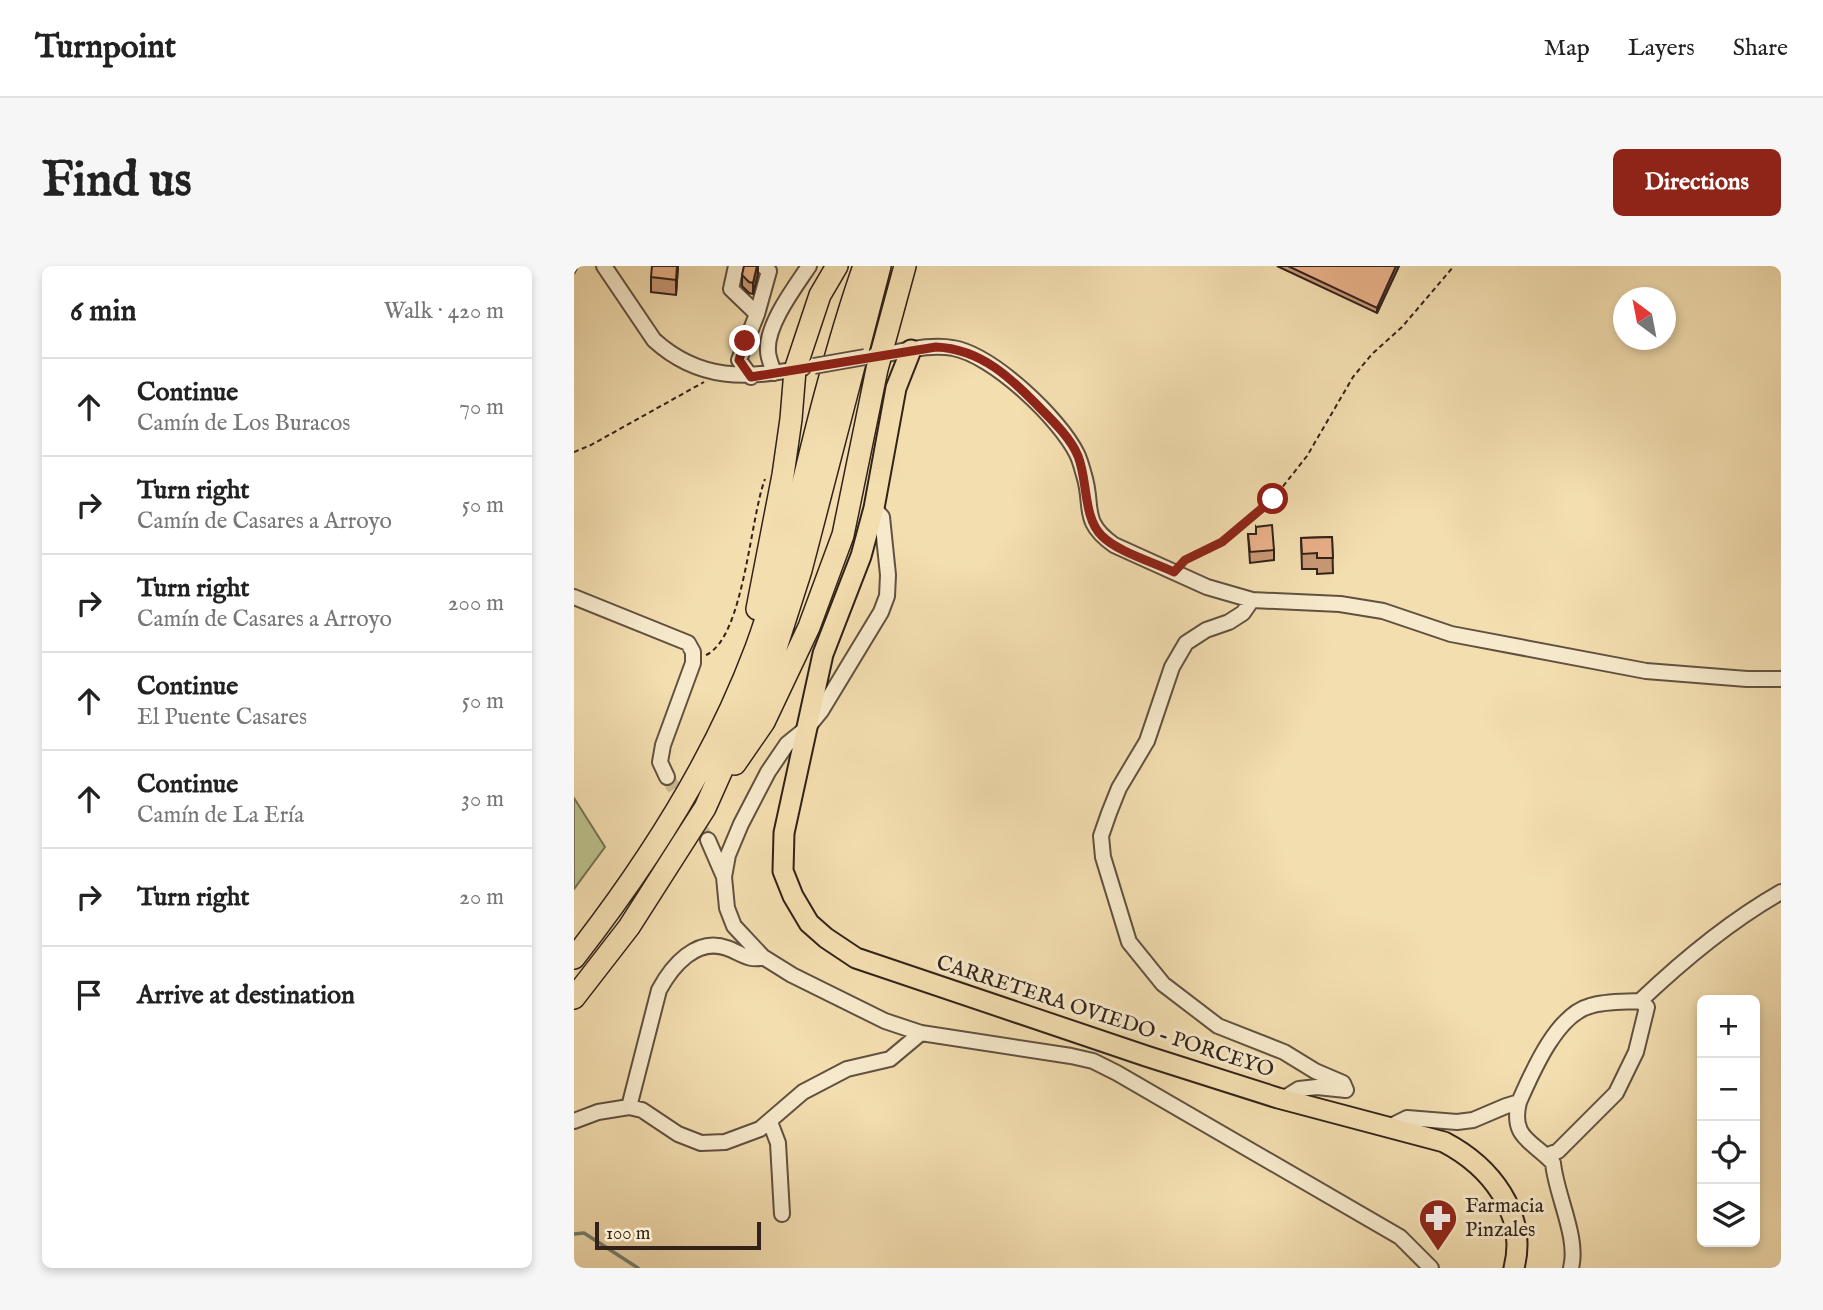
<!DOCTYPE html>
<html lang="en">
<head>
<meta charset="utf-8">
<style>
  body { margin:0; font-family:"IM FELL English",serif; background:#f6f6f6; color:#222 }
  .controls { position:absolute; right:21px; bottom:21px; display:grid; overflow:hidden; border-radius:10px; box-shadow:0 4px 10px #0003 }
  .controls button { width:63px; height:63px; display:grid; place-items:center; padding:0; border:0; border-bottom:2px solid #e0e0e0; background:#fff; color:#222; font:35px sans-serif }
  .compass { position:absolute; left:1039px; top:21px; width:63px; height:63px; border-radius:50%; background:#fff; box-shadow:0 4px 10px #0003; rotate:328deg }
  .scale { position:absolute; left:21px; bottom:18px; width:166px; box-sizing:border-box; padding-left:7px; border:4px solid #32221b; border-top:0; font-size:19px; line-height:24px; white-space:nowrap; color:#32221b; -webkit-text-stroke:5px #f7eacc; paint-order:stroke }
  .stop { position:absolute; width:21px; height:21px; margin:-16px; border:5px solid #8f2418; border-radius:50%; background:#fff }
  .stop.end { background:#8f2418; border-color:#fff; box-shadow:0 2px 7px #0008 }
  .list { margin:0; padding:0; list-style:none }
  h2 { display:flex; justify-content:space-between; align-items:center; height:91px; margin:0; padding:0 28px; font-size:30px }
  h2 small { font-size:23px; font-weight:400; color:#767676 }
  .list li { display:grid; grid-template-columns:46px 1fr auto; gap:21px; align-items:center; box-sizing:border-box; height:98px; padding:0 28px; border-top:2px solid #e0e0e0 }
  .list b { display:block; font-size:26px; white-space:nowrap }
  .list p { margin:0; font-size:23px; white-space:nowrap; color:#767676 }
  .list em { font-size:23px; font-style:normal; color:#767676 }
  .icon { flex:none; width:38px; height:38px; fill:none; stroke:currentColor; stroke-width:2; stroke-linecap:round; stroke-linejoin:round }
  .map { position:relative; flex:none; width:1207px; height:1002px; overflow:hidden; border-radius:10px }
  header { display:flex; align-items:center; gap:42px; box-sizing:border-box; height:98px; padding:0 35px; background:#fff; border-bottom:2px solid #e0e0e0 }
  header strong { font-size:33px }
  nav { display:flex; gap:38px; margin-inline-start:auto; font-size:24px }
  .intro { display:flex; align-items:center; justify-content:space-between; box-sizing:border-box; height:168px; padding:0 42px }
  h1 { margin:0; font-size:49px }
  .button { padding:18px 32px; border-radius:10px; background:#8f2418; color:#fff; font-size:24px; font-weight:700 }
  main { display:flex; gap:42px; padding:0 42px }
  aside { flex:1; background:#fff; border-radius:10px; box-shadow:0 4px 10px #0003 }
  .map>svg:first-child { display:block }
</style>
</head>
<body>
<header>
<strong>Turnpoint</strong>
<nav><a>Map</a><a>Layers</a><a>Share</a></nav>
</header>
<div class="intro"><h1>Find us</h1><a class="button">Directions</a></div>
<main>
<aside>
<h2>6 min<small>Walk · 420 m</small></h2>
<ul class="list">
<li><svg class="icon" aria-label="ahead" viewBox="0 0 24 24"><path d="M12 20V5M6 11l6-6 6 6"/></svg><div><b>Continue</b><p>Camín de Los Buracos</p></div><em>70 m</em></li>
<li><svg class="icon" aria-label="right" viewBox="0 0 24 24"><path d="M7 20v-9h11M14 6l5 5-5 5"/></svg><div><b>Turn right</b><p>Camín de Casares a Arroyo</p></div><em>50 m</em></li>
<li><svg class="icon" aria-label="right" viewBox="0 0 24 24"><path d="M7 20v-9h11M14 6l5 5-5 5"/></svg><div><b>Turn right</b><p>Camín de Casares a Arroyo</p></div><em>200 m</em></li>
<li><svg class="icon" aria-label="ahead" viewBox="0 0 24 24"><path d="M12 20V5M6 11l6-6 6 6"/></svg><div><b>Continue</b><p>El Puente Casares</p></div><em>50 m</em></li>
<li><svg class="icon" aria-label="ahead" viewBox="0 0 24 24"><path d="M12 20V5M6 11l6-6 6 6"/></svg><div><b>Continue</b><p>Camín de La Ería</p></div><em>30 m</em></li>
<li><svg class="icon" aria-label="right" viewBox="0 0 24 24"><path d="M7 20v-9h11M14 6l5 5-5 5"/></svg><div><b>Turn right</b></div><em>20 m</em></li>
<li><svg class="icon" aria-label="arrive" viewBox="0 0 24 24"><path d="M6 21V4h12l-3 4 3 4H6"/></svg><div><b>Arrive at destination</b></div></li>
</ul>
</aside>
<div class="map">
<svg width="1207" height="1002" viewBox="0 0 1207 1002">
  <rect width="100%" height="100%" fill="#f3deb0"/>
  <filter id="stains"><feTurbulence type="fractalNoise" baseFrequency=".00286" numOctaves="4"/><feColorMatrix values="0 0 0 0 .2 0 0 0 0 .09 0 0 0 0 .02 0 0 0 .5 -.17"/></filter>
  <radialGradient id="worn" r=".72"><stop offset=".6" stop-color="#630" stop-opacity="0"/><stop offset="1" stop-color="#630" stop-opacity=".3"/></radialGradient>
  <path fill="#bbc18b" stroke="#767253" stroke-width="2" d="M 0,532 L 31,581 L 0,623 Z"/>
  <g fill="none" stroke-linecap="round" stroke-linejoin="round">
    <path stroke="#727f6e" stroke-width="3.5" d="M 0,968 L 10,967 L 64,1002"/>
    <path stroke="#ccb892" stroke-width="14" stroke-dasharray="14 7" stroke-linecap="butt" d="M 93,511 L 134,574"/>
    <g stroke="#625140" stroke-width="18">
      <path id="minor" d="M 30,0 L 80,74 C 125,115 173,113 229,102
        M 162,0 L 157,23 L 183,48 L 165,94 L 177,111
        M 183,48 L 195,5 L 189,0
        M 300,90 C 325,87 354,77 379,82 C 419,89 486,153 503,188 C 506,194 508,202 510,209 C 520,241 506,255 540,279 L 633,321 L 678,334 L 766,338 L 809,345 L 877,368 L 1072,405 L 1173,413 L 1207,413
        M 200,107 C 198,100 194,92 194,85 C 192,59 221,21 235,0
        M 300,242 L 308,251 L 314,309 L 313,330 L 307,346 L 247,445 L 234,461 L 213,478 L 194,506 L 167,558 L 154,589 L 150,611 L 153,642 L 160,660 L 189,691 L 218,709 L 311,755 L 347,767 L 497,790 L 519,795 L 543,807 L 826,971 L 857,1002
        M 0,331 L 114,377 L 119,386 L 119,397 L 89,479 L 86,496 L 93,511
        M 678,334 L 669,347 L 655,356 L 632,364 L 612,377 L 598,401 L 573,475 L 545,522 L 535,547 L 527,570 L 529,591 L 555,676 L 589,718 L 644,760 L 710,786 L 741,805 L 769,817 L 772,824 L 743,821 L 725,823 L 709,833
        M 134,574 L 150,611
        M 1066,735 C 1108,695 1156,655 1207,626
        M 945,836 C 958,807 982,749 1016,740 C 1031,735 1050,736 1066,735 L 1073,741 L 1062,786 L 1042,827 L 984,885 L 972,890
        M 55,841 L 85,724 C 98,700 122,671 153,682 C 165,686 176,696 189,691
        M 0,855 L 24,846 L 55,841 L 68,844 L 104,868 L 127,877 L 151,876 L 186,863 L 229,826 L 273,803 L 316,793 L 347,767
        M 196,856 L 204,877 L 208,948
        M 817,860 L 833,852 L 883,856 L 899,854 L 932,840 L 945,836 C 936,872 959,875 979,897 C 982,929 1005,972 997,1002"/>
    </g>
    <g stroke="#32221b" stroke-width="23">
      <path id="major" d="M 337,84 L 322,122 L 300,242 L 287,290 L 249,388 L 210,567 L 209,605 L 219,630 L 235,657 L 252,672 L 282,692 L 572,790 L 704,832 L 870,876 C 916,900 954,947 940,1002"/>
    </g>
    <g stroke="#32221b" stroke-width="24">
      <path id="highway" d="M 183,343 L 209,209 L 217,153 L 221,104 L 246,29 L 263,0
        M 161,498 L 190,456 L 235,361 L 269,269 L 303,103 L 331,0
        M 0,692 C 72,600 141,492 182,382 C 213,297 229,209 253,122 C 264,81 276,40 290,0
        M 0,732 L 55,661 L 131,542 L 201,385 L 227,304 L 306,0"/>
    </g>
    <path stroke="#32221b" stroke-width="2" stroke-dasharray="5 3.5" stroke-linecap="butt" d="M 0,186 L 17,179 L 130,116
      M 608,296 L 648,276 L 699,233 L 733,190 L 779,111 L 798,88 L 828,61 L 880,0
      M 132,389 C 170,372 176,252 191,213"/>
    <use href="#minor" stroke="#f7eacc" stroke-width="14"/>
    <use href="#major" stroke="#f3deb0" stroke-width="19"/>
    <use href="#highway" stroke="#f3deb0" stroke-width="21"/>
    <g stroke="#625140" stroke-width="18" stroke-linecap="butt">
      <path id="minor-bridge" d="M 240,100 L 291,91"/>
    </g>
    <use href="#minor-bridge" stroke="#f7eacc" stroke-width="14"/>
  </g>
  <path fill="#c99876" stroke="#32221b" stroke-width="2" d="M 104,0 L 102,29 L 77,26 L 77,11 Z
    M 184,0 L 184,8 L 179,28 L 175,27 L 168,20 L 168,9 Z
    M 703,0 L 825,0 L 803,47 Z
    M 682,261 L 700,284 L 700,294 L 676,297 L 674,268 L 682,268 Z
    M 758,271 L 759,307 L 743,308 L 743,303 L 728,303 L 727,272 Z"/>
  <path fill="#a47c60" stroke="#32221b" stroke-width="2" d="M 0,0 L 4,0 L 0,8 Z
    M 103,0 L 104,0 L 102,29 L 102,14 Z
    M 183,0 L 184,8 L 179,28 L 179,17 Z
    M 822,0 L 825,0 L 803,47 L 803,42 Z"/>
  <path fill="#eab189" stroke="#32221b" stroke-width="2" d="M 78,0 L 103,0 L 102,14 L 77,11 Z
    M 170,0 L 183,0 L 179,17 L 175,16 L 168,9 Z
    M 714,0 L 822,0 L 803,42 Z
    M 698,259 L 700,284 L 676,286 L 674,268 L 682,268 L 682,261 Z
    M 758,271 L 759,292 L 743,292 L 743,287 L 728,288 L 727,272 Z"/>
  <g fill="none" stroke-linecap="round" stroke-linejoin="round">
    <path stroke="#8f2418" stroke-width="9" d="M 171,75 L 165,94 L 177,111 L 362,81 C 408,83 438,113 468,144 C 481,157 497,173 504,190 C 514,215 509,252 528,270 C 544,286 579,296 600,306 L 611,294 L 648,276 L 699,233"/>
  </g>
  <defs>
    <g id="pharmacy-pin" transform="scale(2.0125)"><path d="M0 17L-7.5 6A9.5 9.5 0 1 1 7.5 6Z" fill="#8f2418" stroke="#f7eacc"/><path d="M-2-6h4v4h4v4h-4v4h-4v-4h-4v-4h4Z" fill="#fff"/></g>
  </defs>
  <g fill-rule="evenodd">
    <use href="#pharmacy-pin" x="864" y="952"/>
  </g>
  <g text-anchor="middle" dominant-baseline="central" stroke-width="6" stroke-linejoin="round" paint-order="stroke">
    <g font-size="21" fill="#32221b" stroke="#f7eacc">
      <text transform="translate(531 751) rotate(18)">CARRETERA OVIEDO - PORCEYO</text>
    </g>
    <g font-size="21" fill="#32221b" stroke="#f7eacc" text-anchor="start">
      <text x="891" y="940">Farmacia<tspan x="891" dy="24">Pinzales</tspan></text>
    </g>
  </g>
  <rect width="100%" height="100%" filter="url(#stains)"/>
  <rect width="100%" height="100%" fill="url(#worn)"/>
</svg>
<div class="controls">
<button>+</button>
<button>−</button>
<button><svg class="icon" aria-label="locate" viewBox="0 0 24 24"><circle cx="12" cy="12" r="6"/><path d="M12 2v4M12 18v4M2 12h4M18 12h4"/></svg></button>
<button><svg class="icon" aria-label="layers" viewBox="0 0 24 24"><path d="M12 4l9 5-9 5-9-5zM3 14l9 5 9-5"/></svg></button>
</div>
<svg class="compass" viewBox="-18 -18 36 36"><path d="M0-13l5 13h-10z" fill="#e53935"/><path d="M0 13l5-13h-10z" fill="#767676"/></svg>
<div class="scale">100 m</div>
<div class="stop" style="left:699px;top:233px"></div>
<div class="stop end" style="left:171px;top:75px"></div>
</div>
</main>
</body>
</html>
